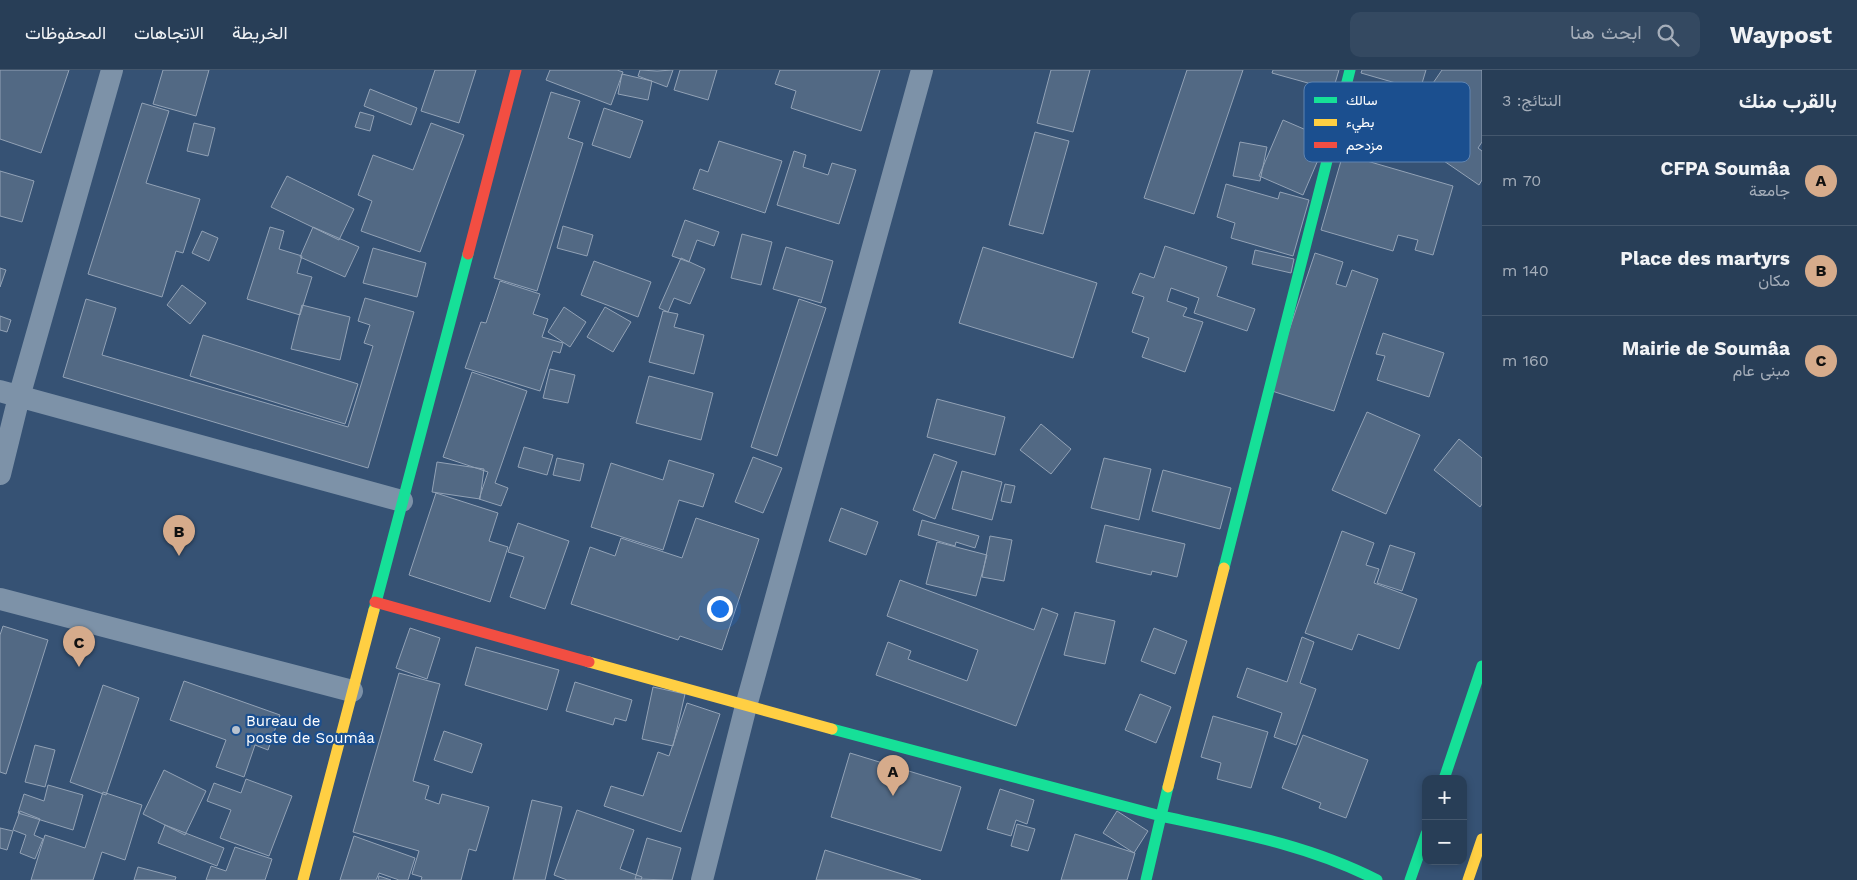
<!DOCTYPE html>
<html lang="ar">
<head>
<meta charset="utf-8">
<style>
  body { margin:0; font-family:"Work Sans",Vazirmatn,sans-serif; background:#344961; color:#f1f3f6; direction:rtl }
  .controls { position:absolute; right:15px; bottom:15px; display:grid; overflow:hidden; border-radius:10px; box-shadow:0 2px 8px #0003 }
  .controls button { width:45px; height:45px; display:grid; place-items:center; padding:0; border:0; border-bottom:1px solid #44576d; background:#283e57; color:#f1f3f6; font:25px sans-serif }
  .you { position:absolute; left:719px; top:538px; width:18px; height:18px; margin:-12px; border:4px solid #fff; border-radius:50%; background:#1a73e8; box-shadow:0 0 0 8px #1a73e833 }
  .badge { display:grid; place-items:center; width:32px; height:32px; border-radius:50%; background:#d6ab8b; color:#111; font-size:16px; font-weight:700 }
  .pin { position:absolute; translate:-50% -41px; filter:drop-shadow(0 1px 2px #0008) }
  .pin::after { content:''; position:absolute; top:26px; width:18px; height:15px; background:inherit; clip-path:polygon(0 0,100% 0,50% 100%) }
  .list { margin:0; padding:0; list-style:none }
  h2 { display:flex; justify-content:space-between; align-items:center; height:65px; margin:0; padding:0 20px; font-size:21px }
  h2 small { font-size:16px; font-weight:400; color:#a5aeba }
  .list li { display:grid; grid-template-columns:32px 1fr auto; gap:15px; align-items:center; box-sizing:border-box; height:90px; padding:0 20px; border-top:1px solid #44576d }
  .list b { display:block; font-size:19px; white-space:nowrap }
  .list p { margin:0; font-size:16px; white-space:nowrap; color:#a5aeba }
  .list em { font-size:16px; font-style:normal; color:#a5aeba }
  .icon { flex:none; width:28px; height:28px; fill:none; stroke:currentColor; stroke-width:2; stroke-linecap:round; stroke-linejoin:round }
  .map { position:relative; flex:none; width:1482px; height:810px; overflow:hidden; direction:ltr }
  header { display:flex; align-items:center; gap:30px; box-sizing:border-box; height:70px; padding:0 25px; background:#283e57; border-bottom:1px solid #44576d }
  header strong { font-size:24px }
  nav { display:flex; gap:28px; margin-inline-start:auto; font-size:18px }
  .search { width:350px; height:45px; background:#344961; display:flex; align-items:center; gap:12px; box-sizing:border-box; padding:0 18px; border-radius:10px; color:#a5aeba; font-size:19px }
  main { display:flex }
  aside { flex:1; background:#283e57 }
  .map>svg:first-child { display:block }
</style>
</head>
<body>
<header>
<strong>Waypost</strong>
<div class="search"><svg class="icon" aria-label="search" viewBox="0 0 24 24"><circle cx="10" cy="10" r="6"/><path d="M15 15l6 6"/></svg>ابحث هنا</div>
<nav><a>الخريطة</a><a>الاتجاهات</a><a>المحفوظات</a></nav>
</header>
<main>
<aside>
<h2>بالقرب منك<small>النتائج: 3</small></h2>
<ul class="list">
<li><span class="badge">A</span><div><b>CFPA Soumâa</b><p>جامعة</p></div><em>70 m</em></li>
<li><span class="badge">B</span><div><b>Place des martyrs</b><p>مكان</p></div><em>140 m</em></li>
<li><span class="badge">C</span><div><b>Mairie de Soumâa</b><p>مبنى عام</p></div><em>160 m</em></li>
</ul>
</aside>
<div class="map">
<svg width="1482" height="810" viewBox="0 0 1482 810">
  <rect width="100%" height="100%" fill="#365274"/>
  <path fill="#526984" stroke="#92a2b6" d="M 0,0 L 69,0 L 41,83 L 0,69 Z
    M 163,0 L 209,0 L 196,46 L 153,34 Z
    M 435,0 L 476,0 L 459,53 L 421,41 Z
    M 550,0 L 617,0 L 623,2 L 611,35 L 546,10 Z
    M 640,0 L 657,1 L 673,0 L 667,17 L 638,6 Z
    M 680,0 L 717,0 L 708,30 L 674,20 Z
    M 780,0 L 880,0 L 861,61 L 791,38 L 796,21 L 775,14 Z
    M 1051,0 L 1090,0 L 1073,62 L 1037,53 Z
    M 1187,0 L 1243,0 L 1194,144 L 1144,128 Z
    M 1273,0 L 1339,0 L 1333,20 L 1272,3 Z
    M 1362,0 L 1426,0 L 1420,20 L 1361,3 Z
    M 1442,0 L 1482,0 L 1482,72 L 1478,78 L 1482,81 L 1482,110 L 1479,115 L 1425,78 L 1456,34 L 1431,16 Z
    M 622,4 L 652,11 L 648,30 L 618,24 Z
    M 370,19 L 417,38 L 411,55 L 364,36 Z
    M 551,22 L 580,31 L 568,68 L 583,73 L 537,221 L 494,208 Z
    M 142,33 L 169,41 L 146,113 L 200,129 L 183,183 L 176,181 L 162,227 L 88,204 Z
    M 604,38 L 643,51 L 630,88 L 592,75 Z
    M 360,42 L 374,46 L 370,61 L 355,57 Z
    M 1283,50 L 1327,69 L 1303,125 L 1259,106 Z
    M 194,53 L 215,58 L 208,86 L 187,81 Z
    M 431,53 L 464,65 L 420,182 L 361,161 L 372,131 L 358,125 L 373,85 L 413,100 Z
    M 1035,62 L 1069,71 L 1043,164 L 1009,155 Z
    M 719,71 L 782,91 L 765,143 L 693,119 L 700,99 L 708,102 Z
    M 1240,72 L 1267,77 L 1260,111 L 1233,106 Z
    M 794,81 L 806,85 L 803,97 L 828,105 L 832,93 L 856,100 L 839,154 L 777,135 Z
    M 1343,84 L 1453,116 L 1433,185 L 1415,180 L 1418,170 L 1398,165 L 1393,181 L 1321,160 Z
    M 0,101 L 34,111 L 22,152 L 0,146 Z
    M 287,106 L 354,139 L 339,170 L 271,137 Z
    M 1226,114 L 1278,129 L 1280,122 L 1309,130 L 1293,186 L 1231,168 L 1235,153 L 1217,147 Z
    M 685,150 L 719,162 L 714,176 L 697,170 L 689,192 L 672,186 Z
    M 563,156 L 593,165 L 587,186 L 557,178 Z
    M 270,157 L 284,161 L 279,179 L 302,186 L 297,203 L 312,207 L 300,245 L 247,229 Z
    M 313,157 L 359,177 L 345,207 L 300,187 Z
    M 202,161 L 218,168 L 209,191 L 192,183 Z
    M 742,164 L 772,172 L 761,215 L 731,208 Z
    M 1165,176 L 1227,197 L 1217,226 L 1255,239 L 1247,261 L 1194,243 L 1199,228 L 1171,218 L 1167,231 L 1187,238 L 1183,246 L 1203,252 L 1185,302 L 1142,287 L 1149,268 L 1132,262 L 1144,227 L 1132,223 L 1140,203 L 1154,208 Z
    M 786,177 L 833,191 L 821,233 L 773,219 Z
    M 983,177 L 1097,213 L 1073,288 L 959,253 Z
    M 373,178 L 426,193 L 417,227 L 363,213 Z
    M 1255,180 L 1294,189 L 1291,203 L 1252,194 Z
    M 1315,183 L 1343,192 L 1336,214 L 1346,217 L 1352,200 L 1378,209 L 1334,341 L 1269,320 Z
    M 681,188 L 705,199 L 690,234 L 674,228 L 668,242 L 659,238 Z
    M 594,191 L 651,212 L 638,247 L 581,225 Z
    M 0,198 L 6,200 L 0,217 Z
    M 500,211 L 540,224 L 533,244 L 548,249 L 542,267 L 563,273 L 560,283 L 553,281 L 540,321 L 465,298 L 481,252 L 486,253 Z
    M 182,215 L 206,233 L 190,254 L 167,235 Z
    M 365,228 L 414,242 L 368,398 L 63,307 L 86,229 L 116,238 L 102,285 L 348,357 L 373,276 L 364,273 L 370,255 L 358,251 Z
    M 799,229 L 826,238 L 777,386 L 751,377 Z
    M 302,235 L 350,247 L 340,290 L 291,279 Z
    M 564,237 L 586,252 L 570,277 L 548,262 Z
    M 605,237 L 631,252 L 613,282 L 587,267 Z
    M 663,241 L 678,244 L 674,257 L 704,265 L 694,304 L 649,292 Z
    M 0,246 L 11,250 L 7,262 L 0,260 Z
    M 1383,263 L 1444,283 L 1429,327 L 1377,310 L 1385,286 L 1376,284 Z
    M 203,265 L 358,314 L 345,354 L 190,306 Z
    M 550,299 L 575,305 L 568,333 L 543,328 Z
    M 472,302 L 527,321 L 495,413 L 508,418 L 501,436 L 479,429 L 488,402 L 443,387 Z
    M 649,306 L 713,323 L 701,370 L 636,353 Z
    M 937,329 L 1005,347 L 995,385 L 927,367 Z
    M 1367,342 L 1420,365 L 1386,444 L 1332,420 Z
    M 1041,354 L 1071,379 L 1051,404 L 1020,380 Z
    M 1459,369 L 1482,388 L 1482,434 L 1480,437 L 1434,400 Z
    M 524,377 L 553,385 L 547,405 L 518,397 Z
    M 934,384 L 957,392 L 935,449 L 913,440 Z
    M 753,387 L 782,398 L 763,443 L 735,432 Z
    M 557,388 L 584,394 L 580,411 L 553,405 Z
    M 1104,388 L 1151,399 L 1139,450 L 1091,438 Z
    M 669,390 L 714,404 L 703,437 L 679,430 L 663,480 L 591,457 L 611,393 L 663,410 Z
    M 437,392 L 484,399 L 480,429 L 432,422 Z
    M 1163,400 L 1231,418 L 1220,459 L 1152,441 Z
    M 962,401 L 1002,412 L 992,450 L 952,439 Z
    M 1005,414 L 1015,416 L 1011,433 L 1001,431 Z
    M 436,423 L 498,443 L 489,471 L 508,477 L 490,532 L 409,505 Z
    M 841,438 L 878,452 L 866,485 L 829,471 Z
    M 696,448 L 759,469 L 722,580 L 680,566 L 678,570 L 571,534 L 590,477 L 615,486 L 621,468 L 682,488 Z
    M 922,450 L 979,466 L 975,478 L 956,472 L 955,476 L 918,465 Z
    M 518,453 L 569,471 L 545,539 L 510,527 L 524,487 L 508,482 Z
    M 1105,455 L 1185,474 L 1177,507 L 1152,501 L 1151,505 L 1096,492 Z
    M 1342,461 L 1374,473 L 1366,495 L 1379,499 L 1374,513 L 1417,529 L 1399,579 L 1358,564 L 1352,580 L 1305,563 Z
    M 990,466 L 1012,470 L 1004,511 L 982,507 Z
    M 937,472 L 987,485 L 976,526 L 926,514 Z
    M 1390,475 L 1415,483 L 1402,521 L 1377,513 Z
    M 900,510 L 1034,560 L 1042,538 L 1058,544 L 1016,656 L 876,605 L 888,572 L 911,581 L 908,589 L 967,611 L 978,580 L 887,546 Z
    M 1075,542 L 1115,551 L 1105,594 L 1064,585 Z
    M 3,556 L 48,570 L 6,704 L 0,702 L 0,565 Z
    M 410,558 L 440,568 L 427,609 L 396,598 Z
    M 1154,558 L 1187,571 L 1175,604 L 1141,591 Z
    M 1302,567 L 1314,572 L 1300,613 L 1316,619 L 1296,675 L 1274,667 L 1282,643 L 1237,627 L 1247,598 L 1287,612 Z
    M 476,577 L 559,600 L 547,640 L 465,615 Z
    M 399,603 L 440,614 L 413,711 L 429,716 L 425,729 L 439,734 L 442,724 L 489,737 L 476,781 L 469,779 L 461,810 L 421,810 L 422,807 L 412,804 L 419,781 L 353,762 Z
    M 184,611 L 280,645 L 268,680 L 255,675 L 244,707 L 216,697 L 226,670 L 170,650 Z
    M 575,612 L 632,630 L 626,651 L 615,648 L 613,655 L 566,641 Z
    M 103,615 L 139,628 L 106,725 L 70,712 Z
    M 653,617 L 685,624 L 673,676 L 642,669 Z
    M 1140,624 L 1171,637 L 1156,673 L 1125,660 Z
    M 687,633 L 720,644 L 681,762 L 604,736 L 611,716 L 643,726 L 658,682 L 669,686 Z
    M 1213,646 L 1268,662 L 1251,718 L 1217,709 L 1221,693 L 1201,687 Z
    M 444,661 L 482,674 L 472,703 L 434,690 Z
    M 1303,665 L 1368,690 L 1346,748 L 1319,738 L 1321,733 L 1282,718 Z
    M 35,675 L 55,680 L 45,717 L 25,712 Z
    M 850,683 L 961,717 L 941,781 L 831,747 Z
    M 164,700 L 206,721 L 185,765 L 143,744 Z
    M 246,709 L 292,726 L 269,786 L 220,768 L 231,740 L 207,731 L 214,713 L 241,723 Z
    M 48,715 L 83,725 L 73,760 L 18,743 L 24,724 L 44,731 Z
    M 1000,719 L 1034,730 L 1027,754 L 1016,750 L 1011,766 L 987,759 Z
    M 103,722 L 142,735 L 125,790 L 102,782 L 93,810 L 31,810 L 45,765 L 85,778 Z
    M 532,730 L 562,737 L 545,810 L 513,810 Z
    M 577,740 L 634,760 L 620,799 L 642,807 L 641,810 L 567,810 L 554,805 Z
    M 20,741 L 40,749 L 34,765 L 43,769 L 35,789 L 20,783 L 26,765 L 13,760 Z
    M 1117,741 L 1148,761 L 1134,783 L 1103,763 Z
    M 1017,754 L 1035,759 L 1028,781 L 1011,776 Z
    M 165,755 L 224,778 L 217,796 L 158,773 Z
    M 0,758 L 13,761 L 7,780 L 0,778 Z
    M 1075,764 L 1135,783 L 1127,810 L 1061,810 Z
    M 354,766 L 415,788 L 408,810 L 399,810 L 379,803 L 376,810 L 340,810 Z
    M 647,768 L 681,778 L 672,810 L 635,809 Z
    M 235,777 L 272,789 L 265,810 L 206,810 L 211,796 L 226,801 Z
    M 825,780 L 921,810 L 816,810 Z
    M 138,797 L 176,807 L 175,810 L 134,810 Z
    M 379,806 L 391,810 L 378,810 Z"/>
  <g fill="none" stroke-linecap="round" stroke-linejoin="round">
    <path stroke="#7d92a8" stroke-width="22" d="M 0,321 L 402,431
      M 0,404 L 19,327 L 112,0
      M 0,529 L 352,621
      M 702,810 L 746,636 L 922,0"/>
    <path stroke="#16e098" stroke-width="11" d="M 1224,498 L 1350,0
      M 374,540 L 468,184
      M 832,659 L 1161,746 L 1146,810
      M 1444,709 L 1482,596
      M 1168,717 L 1161,746 C 1236,762 1309,775 1377,810
      M 1410,810 L 1426,764"/>
    <path stroke="#ffcf43" stroke-width="11" d="M 589,592 L 832,659
      M 1168,717 L 1224,498
      M 303,810 L 374,540
      M 1468,810 L 1482,769"/>
    <path stroke="#f24e42" stroke-width="11" d="M 468,184 L 516,0
      M 375,532 L 589,592"/>
  </g>
  <circle fill="#b9c2ce" stroke="#1b4f8f" stroke-width="2" cx="236" cy="660" r="5"/>
  <g text-anchor="middle" dominant-baseline="central" stroke-width="4.5" stroke-linejoin="round" paint-order="stroke">
    <g font-size="15" fill="#fff" stroke="#1b4f8f" text-anchor="start">
      <text x="246" y="651">Bureau de<tspan x="246" dy="17">poste de Soumâa</tspan></text>
    </g>
  </g>
  <rect x="1304" y="12" width="166" height="80" rx="8" fill="#1b4f8f" stroke="#5f84b1" stroke-width="1"/>
  <rect x="1314" y="27" width="23" height="6" fill="#16e098"/>
  <rect x="1314" y="49" width="23" height="7" fill="#ffcf43"/>
  <rect x="1314" y="72" width="23" height="6" fill="#f24e42"/>
  <g font-size="14" fill="#fff">
    <text x="1346" y="35">سالك</text>
    <text x="1346" y="57">بطيء</text>
    <text x="1346" y="80">مزدحم</text>
  </g>
</svg>
<div class="controls">
<button>+</button>
<button>−</button>
</div>
<div class="you"></div>
<div class="pin badge" style="left:893px;top:726px">A</div>
<div class="pin badge" style="left:179px;top:486px">B</div>
<div class="pin badge" style="left:79px;top:597px">C</div>
</div>
</main>
</body>
</html>
